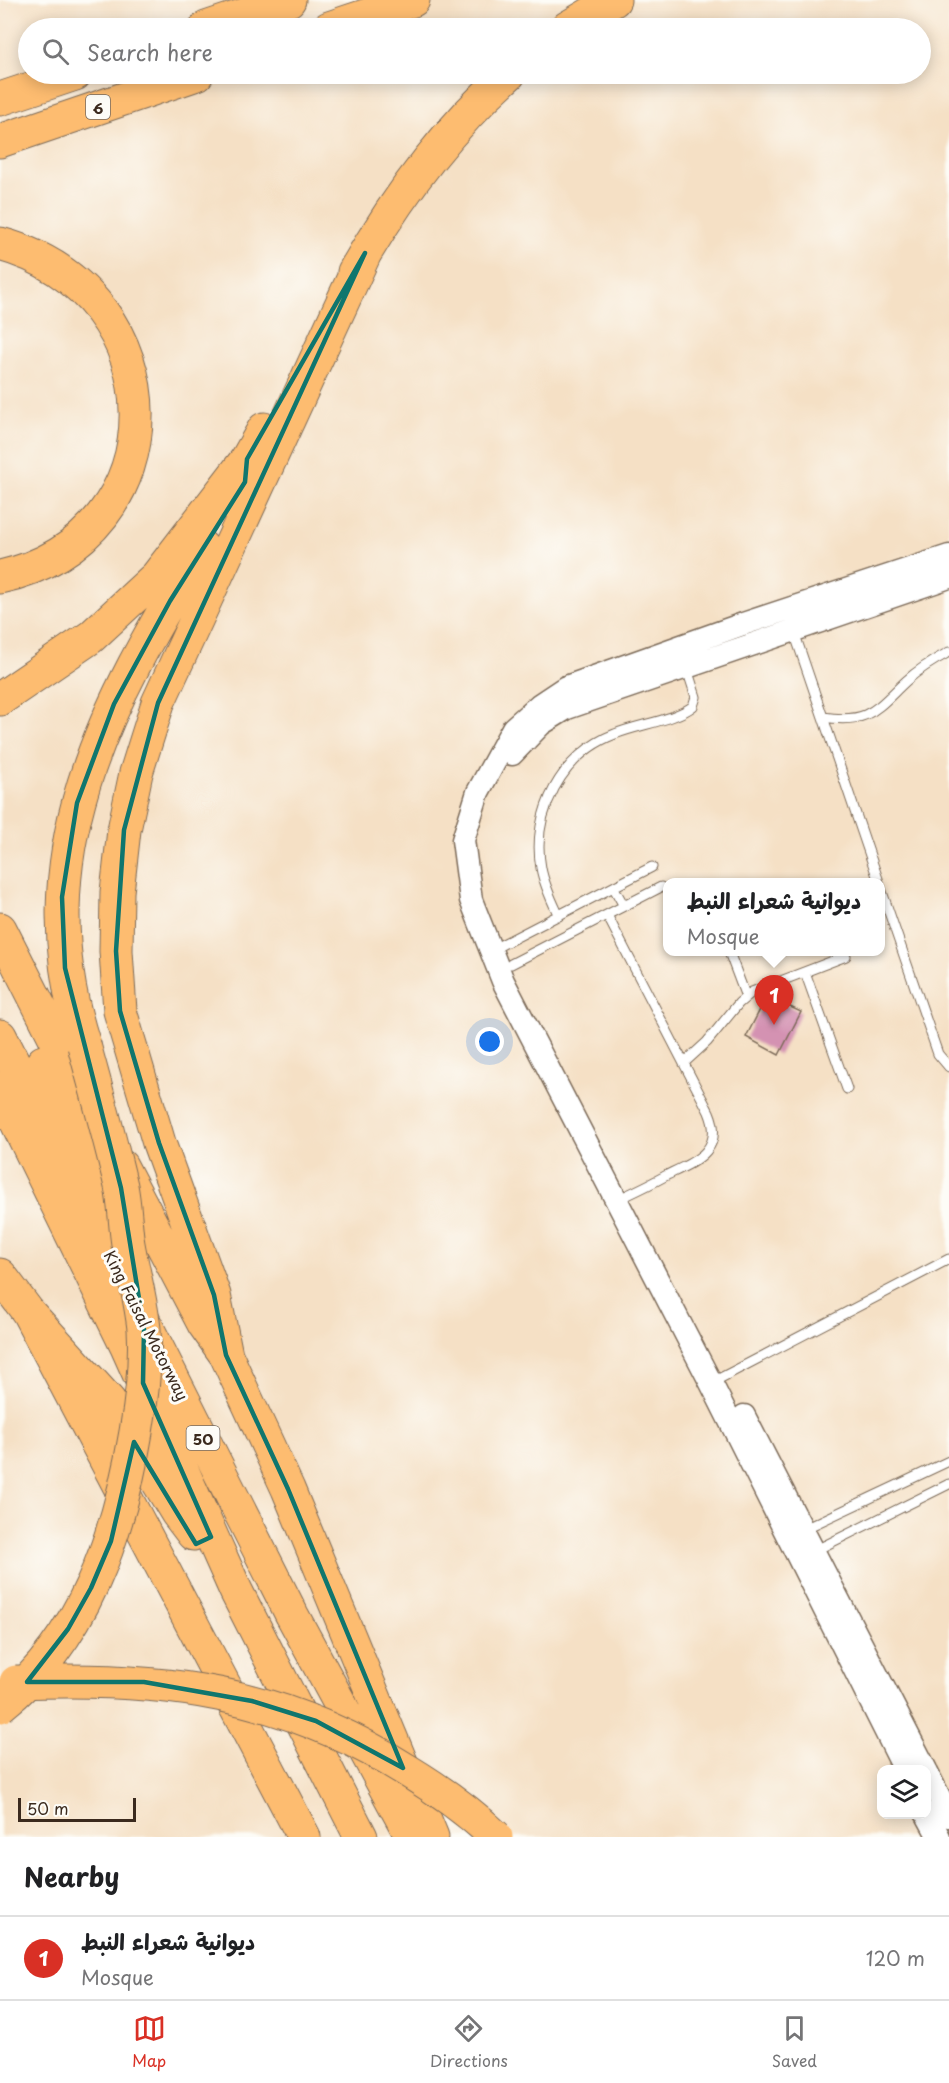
<!DOCTYPE html>
<html lang="en">
<head>
<meta charset="utf-8">
<style>
  body { margin:0; font-family:"Playpen Sans","Playpen Sans Arabic",sans-serif; background:#f6f6f6; color:#202124 }
  .controls { position:absolute; right:18px; bottom:18px; display:grid; overflow:hidden; border-radius:12px; box-shadow:0 3px 15px #0003 }
  .controls button { width:54px; height:54px; display:grid; place-items:center; padding:0; border:0; border-bottom:2px solid #e0e0e0; background:#fff; color:#202124; font:30px sans-serif }
  .scale { position:absolute; left:18px; bottom:15px; width:118px; box-sizing:border-box; padding-left:6px; border:3px solid #3b2a1e; border-top:0; font-size:16px; line-height:21px; white-space:nowrap; color:#3b2a1e; -webkit-text-stroke:4px #fdfcf7; paint-order:stroke }
  .you { position:absolute; left:490px; top:1042px; width:21px; height:21px; margin:-15px; border:4px solid #fff; border-radius:50%; background:#1a73e8; box-shadow:0 0 0 9px #1a73e833 }
  .badge { display:grid; place-items:center; width:39px; height:39px; border-radius:50%; background:#d93025; color:#fff; font-size:20px; font-weight:700 }
  .pin { position:absolute; translate:-50% -50px; filter:drop-shadow(0 2px 3px #0008) }
  .pin::after { content:''; position:absolute; top:32px; width:21px; height:18px; background:inherit; clip-path:polygon(0 0,100% 0,50% 100%) }
  .popup { position:absolute; left:663px; top:878px; width:222px; height:78px; box-sizing:border-box; display:grid; place-content:center; border-radius:12px; background:#fff; filter:drop-shadow(0 2px 4px #0005); font-size:20px; white-space:nowrap; color:#757577 }
  .popup b { font-size:22px; color:#202124 }
  .popup::after { content:''; position:absolute; left:50%; top:100%; margin-left:-12px; border:12px solid transparent; border-top-color:#fff }
  .list { margin:0; padding:0; list-style:none }
  h2 { display:flex; justify-content:space-between; align-items:center; height:78px; margin:0; padding:0 24px; font-size:26px }
  h2 small { font-size:20px; font-weight:400; color:#757577 }
  .list li { display:grid; grid-template-columns:39px 1fr auto; gap:18px; align-items:center; box-sizing:border-box; height:84px; padding:0 24px; border-top:2px solid #e0e0e0 }
  .list b { display:block; font-size:22px; white-space:nowrap }
  .list p { margin:0; font-size:20px; white-space:nowrap; color:#757577 }
  .list em { font-size:20px; font-style:normal; color:#757577 }
  .icon { flex:none; width:33px; height:33px; fill:none; stroke:currentColor; stroke-width:2; stroke-linecap:round; stroke-linejoin:round }
  .map { position:relative; flex:none; width:949px; height:1837px; overflow:hidden }
  .search { position:absolute; background:#fff; box-shadow:0 3px 15px #0003; left:18px; right:18px; top:18px; height:66px; display:flex; align-items:center; gap:15px; box-sizing:border-box; padding:0 21px; border-radius:33px; color:#757577; font-size:22px }
  .sheet { height:162px; background:#fff }
  nav { display:flex; justify-content:space-around; align-items:center; box-sizing:border-box; height:84px; border-top:2px solid #e0e0e0; background:#fff; font-size:16px; color:#757577 }
  nav a { display:grid; justify-items:center; gap:3px }
  nav .on { color:#d93025 }
  .map>svg:first-child { display:block }
</style>
</head>
<body>
<div class="map">
<svg width="949" height="1837" viewBox="0 0 949 1837">
  <rect width="100%" height="100%" fill="#fdfcf7"/>
  <filter id="ink" filterUnits="userSpaceOnUse"><feTurbulence type="fractalNoise" baseFrequency=".0167" numOctaves="2"/><feDisplacementMap in="SourceGraphic" scale="12" xChannelSelector="R" yChannelSelector="G"/><feConvolveMatrix kernelMatrix="1 2 1 2 8 2 1 2 1" color-interpolation-filters="sRGB"/></filter>
  <filter id="wash" filterUnits="userSpaceOnUse"><feTurbulence type="fractalNoise" baseFrequency=".008" numOctaves="4" result="noise"/><feDisplacementMap in="SourceGraphic" scale="24" xChannelSelector="R" yChannelSelector="G"/><feGaussianBlur stdDeviation="1.35" result="paint"/><feColorMatrix in="noise" values="0 0 0 0 0 0 0 0 0 0 0 0 0 0 0 0 0 1.4 0 .05"/><feComposite in="paint" operator="in"/></filter>
  <g filter="url(#wash)">
    <rect width="100%" height="100%" fill="#f5e0c5"/>
    <g id="blocks">
      <path fill="#d492b2" d="M 767,996 L 801,1012 L 779,1055 L 746,1037 Z"/>
    </g>
  </g>
  <g filter="url(#ink)">
    <use href="#blocks" fill-opacity="0" stroke="#7c6a58" stroke-width="1.5"/>
    <g fill="none" stroke-linecap="round" stroke-linejoin="round">
      <g stroke="#7c6a58" stroke-width="11">
        <path id="service" d="M 793,629 L 879,882
          M 823,717 C 869,724 875,710 906,681 C 919,669 934,660 949,652
          M 880,886 L 938,1054 L 949,1067
          M 614,888 L 624,906
          M 607,915 L 709,1112 C 725,1150 696,1161 667,1175 C 651,1184 634,1192 617,1200
          M 559,916 C 552,901 544,885 541,868 C 531,813 562,754 615,734 C 636,725 676,720 693,706 L 696,697 L 687,669
          M 501,945 L 652,867
          M 729,952 L 746,997
          M 511,964 L 661,887
          M 805,972 L 847,1089
          M 684,1063 L 707,1042 L 739,1003 L 752,992 L 846,956
          M 711,1383 L 949,1259
          M 802,1530 L 949,1461
          M 814,1551 L 949,1484"/>
      </g>
      <g stroke="#7c6a58" stroke-width="25">
        <path id="tertiary" d="M 512,754 L 541,724 L 567,708 L 949,577
          M 744,1416 L 926,1770
          M 905,1770 L 711,1383 L 503,981 L 471,900 L 463,840 L 478,792 L 513,728 L 539,705 L 566,687 L 743,624 L 949,556
          M 926,1771 L 949,1816
          M 926,1813 L 939,1837"/>
      </g>
      <g stroke="#7c6a58" stroke-width="35">
        <path id="motorway" d="M 206,28 L 289,0
          M 329,28 L 413,0
          M 567,28 L 614,0
          M 0,99 L 75,74
          M 0,141 L 197,74
          M 0,244 C 180,293 183,537 0,577
          M 354,272 C 395,200 447,129 509,74
          M 0,699 L 91,637 L 157,576 L 247,459 L 264,429
          M 0,929 L 96,1118
          M 0,1036 L 292,1615 L 411,1835
          M 84,1045 C 23,855 105,706 202,547
          M 43,1062 L 118,1222
          M 0,1088 L 127,1347 L 236,1591 L 361,1837
          M 121,1166 L 204,1324 L 226,1355 L 288,1489 L 432,1837
          M 0,1275 L 28,1312 L 109,1401 L 177,1513 L 193,1534
          M 28,1312 L 304,1837
          M 226,1355 L 214,1295 L 159,1143 L 120,1011 L 116,951 L 117,892 L 124,830 L 136,773 L 158,703 L 365,253"/>
      </g>
      <use href="#service" stroke="#fff" stroke-width="9"/>
      <use href="#tertiary" stroke="#fff" stroke-width="22"/>
      <use href="#motorway" stroke="#fdbc70" stroke-width="33"/>
      <g stroke="#7c6a58" stroke-width="35" stroke-linecap="butt">
        <path id="motorway-bridge" d="M 16,1682 C 164,1676 280,1691 408,1771 C 439,1790 470,1812 496,1837
          M 0,1706 C 84,1640 119,1534 136,1432 C 142,1398 146,1363 144,1329 C 141,1300 133,1272 128,1244 C 125,1225 125,1205 121,1186 C 110,1139 97,1092 84,1045"/>
      </g>
      <use href="#motorway-bridge" stroke="#fdbc70" stroke-width="33"/>
    </g>
  </g>
  <path fill="none" stroke="#0f766e" stroke-width="4.5" stroke-linejoin="round" d="M 365,253 L 158,703 L 124,830 L 116,951 L 120,1011 L 159,1143 L 214,1295 L 226,1355 L 288,1489 L 403,1768 L 316,1721 L 252,1701 L 144,1682 L 27,1682 L 68,1629 L 91,1588 L 111,1541 L 134,1442 L 196,1544 L 211,1537 L 143,1383 L 144,1329 L 121,1188 L 65,968 L 62,897 L 77,803 L 114,704 L 170,601 L 245,482 L 247,459 Z"/>
  <g text-anchor="middle" dominant-baseline="central" stroke-width="6" stroke-linejoin="round" paint-order="stroke">
    <g fill="#fdfcf7" stroke="#75695f" stroke-width="1.5">
      <rect x="86" y="95" width="24" height="24" rx="4.5"/>
      <rect x="186.5" y="1426" width="33" height="24" rx="4.5"/>
    </g>
    <g font-size="15" font-weight="bold" fill="#3b2a1e">
      <text x="98" y="107">6</text>
      <text x="203" y="1438">50</text>
    </g>
    <g font-size="16" fill="#3b2a1e" stroke="#fdfcf7">
      <text transform="translate(147 1325) rotate(63)">King Faisal Motorway</text>
    </g>
  </g>
</svg>
<div class="controls">
<button><svg class="icon" aria-label="layers" viewBox="0 0 24 24"><path d="M12 4l9 5-9 5-9-5zM3 14l9 5 9-5"/></svg></button>
</div>
<div class="scale">50 m</div>
<div class="you"></div>
<div class="pin badge" style="left:774px;top:1025px">1</div>
<div class="popup"><b>ديوانية شعراء النبط</b>Mosque</div>
<div class="search"><svg class="icon" aria-label="search" viewBox="0 0 24 24"><circle cx="10" cy="10" r="6"/><path d="M15 15l6 6"/></svg>Search here</div>
</div>
<section class="sheet">
<h2>Nearby<small></small></h2>
<ul class="list">
<li><span class="badge">1</span><div><b>ديوانية شعراء النبط</b><p>Mosque</p></div><em>120 m</em></li>
</ul>
</section>
<nav>
<a class="on"><svg class="icon" aria-label="map" viewBox="0 0 24 24"><path d="M3 6l6-2 6 2 6-2v14l-6 2-6-2-6 2zM9 4v14M15 6v14"/></svg>Map</a>
<a><svg class="icon" aria-label="directions" viewBox="0 0 24 24"><path d="M12 3l9 9-9 9-9-9zM9 14v-3h6M13 9l2 2-2 2"/></svg>Directions</a>
<a><svg class="icon" aria-label="saved" viewBox="0 0 24 24"><path d="M7 4h10v16l-5-4-5 4z"/></svg>Saved</a>
</nav>
</body>
</html>
